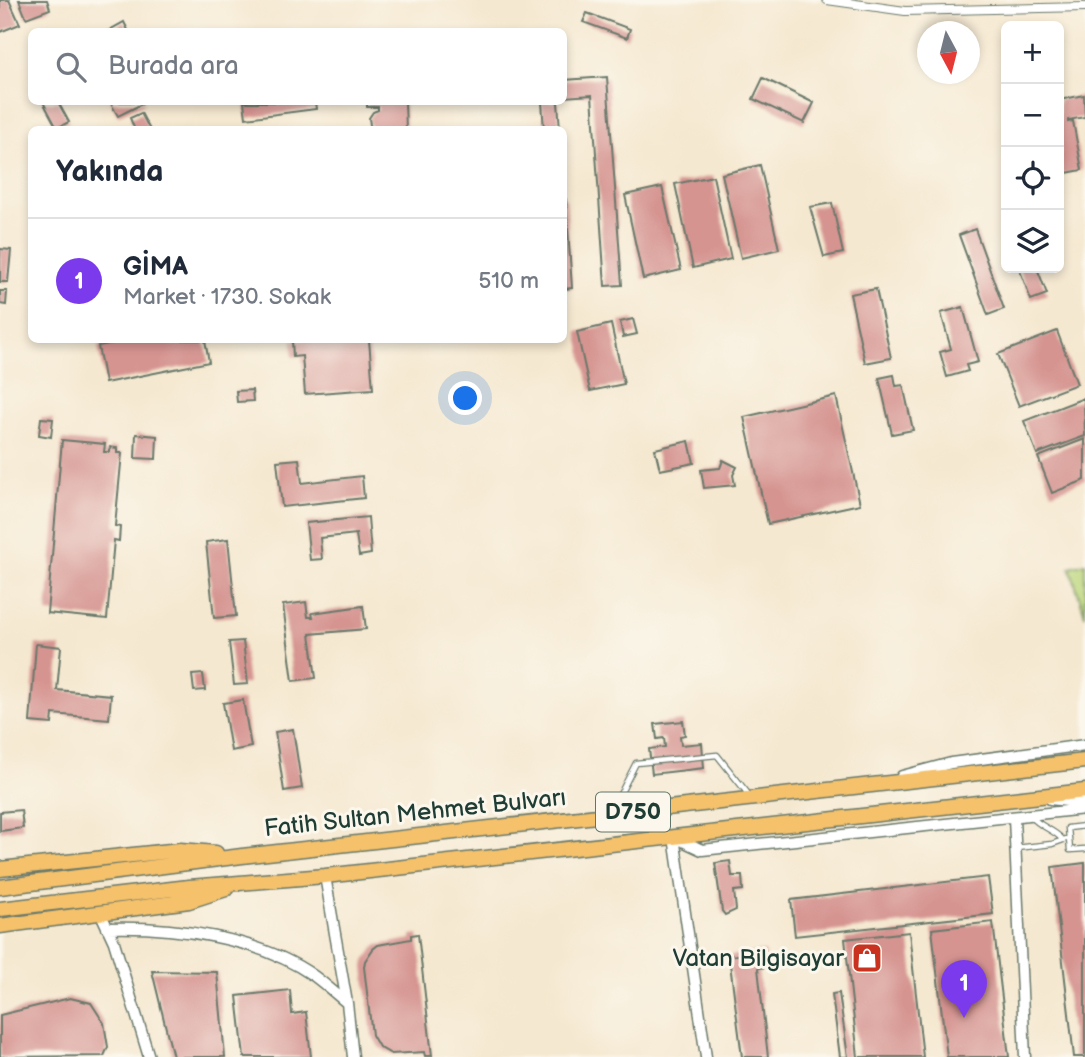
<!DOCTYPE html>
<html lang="tr">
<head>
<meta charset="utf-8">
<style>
  body { margin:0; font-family:"Balsamiq Sans",sans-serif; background:#f6f6f7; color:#1f2937 }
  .controls { position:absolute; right:21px; top:21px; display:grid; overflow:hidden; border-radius:10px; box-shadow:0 4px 10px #0003 }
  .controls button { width:63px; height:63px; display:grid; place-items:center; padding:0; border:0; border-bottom:2px solid #e0e1e3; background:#fff; color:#1f2937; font:35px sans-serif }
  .compass { position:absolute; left:917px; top:21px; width:63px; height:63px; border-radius:50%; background:#fff; box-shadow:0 4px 10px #0003; rotate:173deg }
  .you { position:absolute; left:466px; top:399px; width:24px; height:24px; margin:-18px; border:5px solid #fff; border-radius:50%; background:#1a73e8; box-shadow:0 0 0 10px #1a73e833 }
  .badge { display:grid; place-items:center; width:46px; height:46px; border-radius:50%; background:#7c3aed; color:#fff; font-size:23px; font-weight:700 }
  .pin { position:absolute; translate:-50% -58px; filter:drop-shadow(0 2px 4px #0008) }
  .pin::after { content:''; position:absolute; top:37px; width:24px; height:21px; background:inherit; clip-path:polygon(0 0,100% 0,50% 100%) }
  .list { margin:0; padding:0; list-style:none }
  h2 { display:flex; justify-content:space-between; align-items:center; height:91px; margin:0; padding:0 28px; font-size:30px }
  h2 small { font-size:23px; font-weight:400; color:#747a83 }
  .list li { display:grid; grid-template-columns:46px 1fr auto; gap:21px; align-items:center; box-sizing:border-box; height:126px; padding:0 28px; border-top:2px solid #e0e1e3 }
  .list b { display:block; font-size:26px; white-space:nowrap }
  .list p { margin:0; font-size:23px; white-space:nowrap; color:#747a83 }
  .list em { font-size:23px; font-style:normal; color:#747a83 }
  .icon { flex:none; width:38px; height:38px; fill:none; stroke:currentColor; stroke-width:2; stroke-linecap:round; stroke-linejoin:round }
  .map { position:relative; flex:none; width:1085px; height:1057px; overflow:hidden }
  .search { position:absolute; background:#fff; box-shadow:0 4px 10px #0003; left:28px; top:28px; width:539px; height:77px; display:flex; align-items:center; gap:18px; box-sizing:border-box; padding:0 24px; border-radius:10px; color:#747a83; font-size:26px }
  .panel { position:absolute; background:#fff; box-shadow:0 4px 10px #0003; left:28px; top:126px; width:539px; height:217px; border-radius:10px }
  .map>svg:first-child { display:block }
</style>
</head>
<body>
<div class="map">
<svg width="1085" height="1057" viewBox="0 0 1085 1057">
  <rect width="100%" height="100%" fill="#fbf7ec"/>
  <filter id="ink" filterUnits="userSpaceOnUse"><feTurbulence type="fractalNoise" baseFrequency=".0143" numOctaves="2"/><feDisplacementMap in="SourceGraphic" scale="14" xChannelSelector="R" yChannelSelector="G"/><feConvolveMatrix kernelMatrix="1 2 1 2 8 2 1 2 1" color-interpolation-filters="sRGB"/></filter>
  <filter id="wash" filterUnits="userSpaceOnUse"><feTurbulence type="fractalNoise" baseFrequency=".00686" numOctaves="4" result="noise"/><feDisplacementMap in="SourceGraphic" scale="28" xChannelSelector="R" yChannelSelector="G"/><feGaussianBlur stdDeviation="1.57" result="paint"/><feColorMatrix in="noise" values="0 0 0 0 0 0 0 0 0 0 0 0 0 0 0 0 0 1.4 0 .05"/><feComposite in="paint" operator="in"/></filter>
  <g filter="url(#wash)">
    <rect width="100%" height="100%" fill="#f5e8d0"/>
    <path fill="#bcd67c" stroke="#6e8a58" stroke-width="2" d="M 1085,563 L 1085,615 L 1070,567 Z"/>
    <g id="blocks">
      <path fill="#d69491" d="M 0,0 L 9,0 L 20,24 L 0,32 Z
        M 19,0 L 47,0 L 50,9 L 26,18 Z
        M 587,13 L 630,29 L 627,38 L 583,22 Z
        M 124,22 L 129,32 L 106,32 Z
        M 607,77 L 622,285 L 605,286 L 592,95 L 564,97 L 564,80 Z
        M 763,78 L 814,103 L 804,123 L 753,99 Z
        M 1084,95 L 1085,117 L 1068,120 L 1068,122 L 1073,121 L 1082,170 L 1061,174 L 1059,100 Z
        M 43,102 L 58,102 L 69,122 L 57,128 Z
        M 110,102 L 146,102 L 118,116 Z
        M 244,102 L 315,102 L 316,109 L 246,118 Z
        M 367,102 L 405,102 L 406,130 L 373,129 L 370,125 L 369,118 L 373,112 L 378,110 L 378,107 L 367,107 Z
        M 542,102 L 558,102 L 560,130 L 544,130 Z
        M 141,113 L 150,130 L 135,130 L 130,118 Z
        M 760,165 L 779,249 L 741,258 L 722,174 Z
        M 713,176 L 731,259 L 693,268 L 675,184 Z
        M 662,187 L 681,270 L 643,279 L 625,195 Z
        M 564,199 L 566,199 L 572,288 L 564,289 Z
        M 832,203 L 843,253 L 824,257 L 810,207 Z
        M 975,229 L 1004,309 L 988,315 L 959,235 Z
        M 0,249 L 11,250 L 8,282 L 0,282 Z
        M 1019,268 L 1037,268 L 1047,294 L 1031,300 Z
        M 876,289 L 891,358 L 865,363 L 850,294 Z
        M 0,291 L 7,291 L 6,305 L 0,304 Z
        M 963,307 L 978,362 L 966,365 L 968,371 L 947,377 L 940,352 L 951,349 L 941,313 Z
        M 633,319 L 637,334 L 623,337 L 620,322 Z
        M 611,324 L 624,384 L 590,391 L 577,332 Z
        M 1057,331 L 1077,384 L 1019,406 L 998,354 Z
        M 130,340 L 205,340 L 209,362 L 105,383 L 98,346 Z
        M 292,340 L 369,340 L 373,389 L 305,394 L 302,356 L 293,357 Z
        M 894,375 L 896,386 L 903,385 L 913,430 L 892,434 L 879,378 Z
        M 252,390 L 253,401 L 237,402 L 236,391 Z
        M 836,396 L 860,504 L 768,524 L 744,417 Z
        M 1084,398 L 1085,436 L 1037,454 L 1024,421 Z
        M 41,418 L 53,419 L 51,437 L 39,435 Z
        M 136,434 L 157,436 L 156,459 L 135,458 Z
        M 1085,439 L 1085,480 L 1052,493 L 1038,457 Z
        M 62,440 L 105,444 L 104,452 L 109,452 L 110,447 L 117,448 L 117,453 L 122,453 L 115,526 L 120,527 L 119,541 L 114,540 L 107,619 L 47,613 Z
        M 689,441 L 694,463 L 660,470 L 655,449 Z
        M 299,459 L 302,483 L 362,476 L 364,498 L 282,507 L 277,461 Z
        M 723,460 L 737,467 L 733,475 L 735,485 L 704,488 L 701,470 L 720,468 Z
        M 368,517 L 371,554 L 359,556 L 356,534 L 320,538 L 322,559 L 310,560 L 306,523 Z
        M 228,539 L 236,616 L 214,618 L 206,542 Z
        M 306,602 L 308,617 L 313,617 L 312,613 L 363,606 L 366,629 L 310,634 L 316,678 L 293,681 L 283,605 Z
        M 243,641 L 248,684 L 234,685 L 229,642 Z
        M 36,644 L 61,647 L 57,690 L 111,695 L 109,719 L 53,714 L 52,724 L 30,722 Z
        M 203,674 L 205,690 L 194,691 L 192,675 Z
        M 243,700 L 251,747 L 231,751 L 223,703 Z
        M 683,721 L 685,735 L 680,736 L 681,745 L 702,743 L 704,768 L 652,774 L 649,749 L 665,747 L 664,738 L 657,739 L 655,724 Z
        M 293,729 L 302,788 L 284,791 L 275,732 Z
        M 21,810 L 23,828 L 0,831 L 0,812 Z
        M 730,861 L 732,876 L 742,876 L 743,890 L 734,891 L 736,910 L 725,915 L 722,911 L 715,863 Z
        M 1085,863 L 1085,1057 L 1074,1057 L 1052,867 Z
        M 988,877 L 993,914 L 795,936 L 791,900 Z
        M 993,922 L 1009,1057 L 947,1057 L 932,929 Z
        M 909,932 L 923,1057 L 858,1057 L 845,939 Z
        M 418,934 L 432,1056 L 425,1056 L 424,1052 L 391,1054 L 379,1047 L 372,1035 L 364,967 L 365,961 L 373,949 L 378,945 L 411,939 L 411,935 Z
        M 765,951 L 766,967 L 758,968 L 768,1057 L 742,1057 L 729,956 Z
        M 152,971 L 217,972 L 225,1057 L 173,1057 Z
        M 290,990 L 292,1014 L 306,1012 L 311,1057 L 244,1057 L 237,996 Z
        M 839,993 L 848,1057 L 840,1057 L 832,994 Z
        M 70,998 L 91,1003 L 104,1023 L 108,1047 L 104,1056 L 0,1057 L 0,1015 Z"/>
    </g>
  </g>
  <g filter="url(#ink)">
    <use href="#blocks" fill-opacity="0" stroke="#6a796b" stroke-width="2"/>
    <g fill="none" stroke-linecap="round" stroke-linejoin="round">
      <g stroke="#6a796b" stroke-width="7">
        <path id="service" d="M 611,812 L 636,763 L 717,755 L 749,795
          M 1032,817 C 1040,827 1053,829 1062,839
          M 1085,826 L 1068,828 L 1070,850 L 1085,849
          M 1016,848 L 1052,844 L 1069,838"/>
      </g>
      <g stroke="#6a796b" stroke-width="10">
        <path id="minor" d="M 827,0 L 905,11 L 1085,7"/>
      </g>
      <g stroke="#6a796b" stroke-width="13">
        <path id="tertiary" d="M 902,776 L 951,763 L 1085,745
          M 1050,799 L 1085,803
          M 1014,818 L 1025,1057
          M 674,837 L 702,850 L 1085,809
          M 674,837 L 706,1057
          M 325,876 L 347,1003 L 353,1057
          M 101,914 L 114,942 L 149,1057
          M 107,928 C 172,926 259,937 314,976 C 325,984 336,994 347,1003"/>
      </g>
      <g stroke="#6a796b" stroke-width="17">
        <path id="trunk" d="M 0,869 L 180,850 L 216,853
          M 0,887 L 242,856 L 1085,761
          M 0,909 L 189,887 L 325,876 L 1085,791
          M 0,926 L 189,901 L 226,889"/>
      </g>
      <use href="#service" stroke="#fff" stroke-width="4.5"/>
      <use href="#minor" stroke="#fff" stroke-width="8"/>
      <use href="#tertiary" stroke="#fff" stroke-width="10"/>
      <use href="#trunk" stroke="#f5c16b" stroke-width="14"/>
    </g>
  </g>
  <defs>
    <g id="shop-square" transform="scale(1.575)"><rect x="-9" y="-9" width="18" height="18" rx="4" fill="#c8321e" stroke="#fbf7ec"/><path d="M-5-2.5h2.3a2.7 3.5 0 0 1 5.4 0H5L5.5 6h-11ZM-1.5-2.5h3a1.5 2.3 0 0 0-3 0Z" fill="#fff"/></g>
  </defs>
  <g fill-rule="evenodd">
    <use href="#shop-square" x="867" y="958"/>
  </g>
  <g text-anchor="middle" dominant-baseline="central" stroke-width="6" stroke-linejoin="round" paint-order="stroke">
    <rect fill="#fbf7ec" stroke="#61756b" stroke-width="2" x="596" y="792.5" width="74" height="39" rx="5"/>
    <g font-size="23" font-weight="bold" fill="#1f3d34">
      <text x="633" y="812">D750</text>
    </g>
    <g font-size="24" fill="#1f3d34" stroke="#fbf7ec">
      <text transform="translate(415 813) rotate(-6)">Fatih Sultan Mehmet Bulvarı</text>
    </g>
    <g font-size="24" fill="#1f3d34" stroke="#fbf7ec" text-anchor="end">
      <text x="844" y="958">Vatan Bilgisayar</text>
    </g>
  </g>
</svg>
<div class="controls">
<button>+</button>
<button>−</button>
<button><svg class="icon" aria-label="locate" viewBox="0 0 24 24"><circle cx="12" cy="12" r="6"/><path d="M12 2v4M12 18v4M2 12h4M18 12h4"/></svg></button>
<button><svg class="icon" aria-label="layers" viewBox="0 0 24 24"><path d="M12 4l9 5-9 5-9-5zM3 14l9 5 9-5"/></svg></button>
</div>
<svg class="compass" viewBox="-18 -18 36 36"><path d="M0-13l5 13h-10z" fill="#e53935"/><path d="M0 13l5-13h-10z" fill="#747a83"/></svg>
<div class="you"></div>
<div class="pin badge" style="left:964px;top:1018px">1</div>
<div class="search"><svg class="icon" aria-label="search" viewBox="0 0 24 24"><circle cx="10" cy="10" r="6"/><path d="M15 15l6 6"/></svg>Burada ara</div>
<section class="panel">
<h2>Yakında<small></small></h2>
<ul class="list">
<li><span class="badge">1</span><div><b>GİMA</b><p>Market · 1730. Sokak</p></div><em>510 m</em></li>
</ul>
</section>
</div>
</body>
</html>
